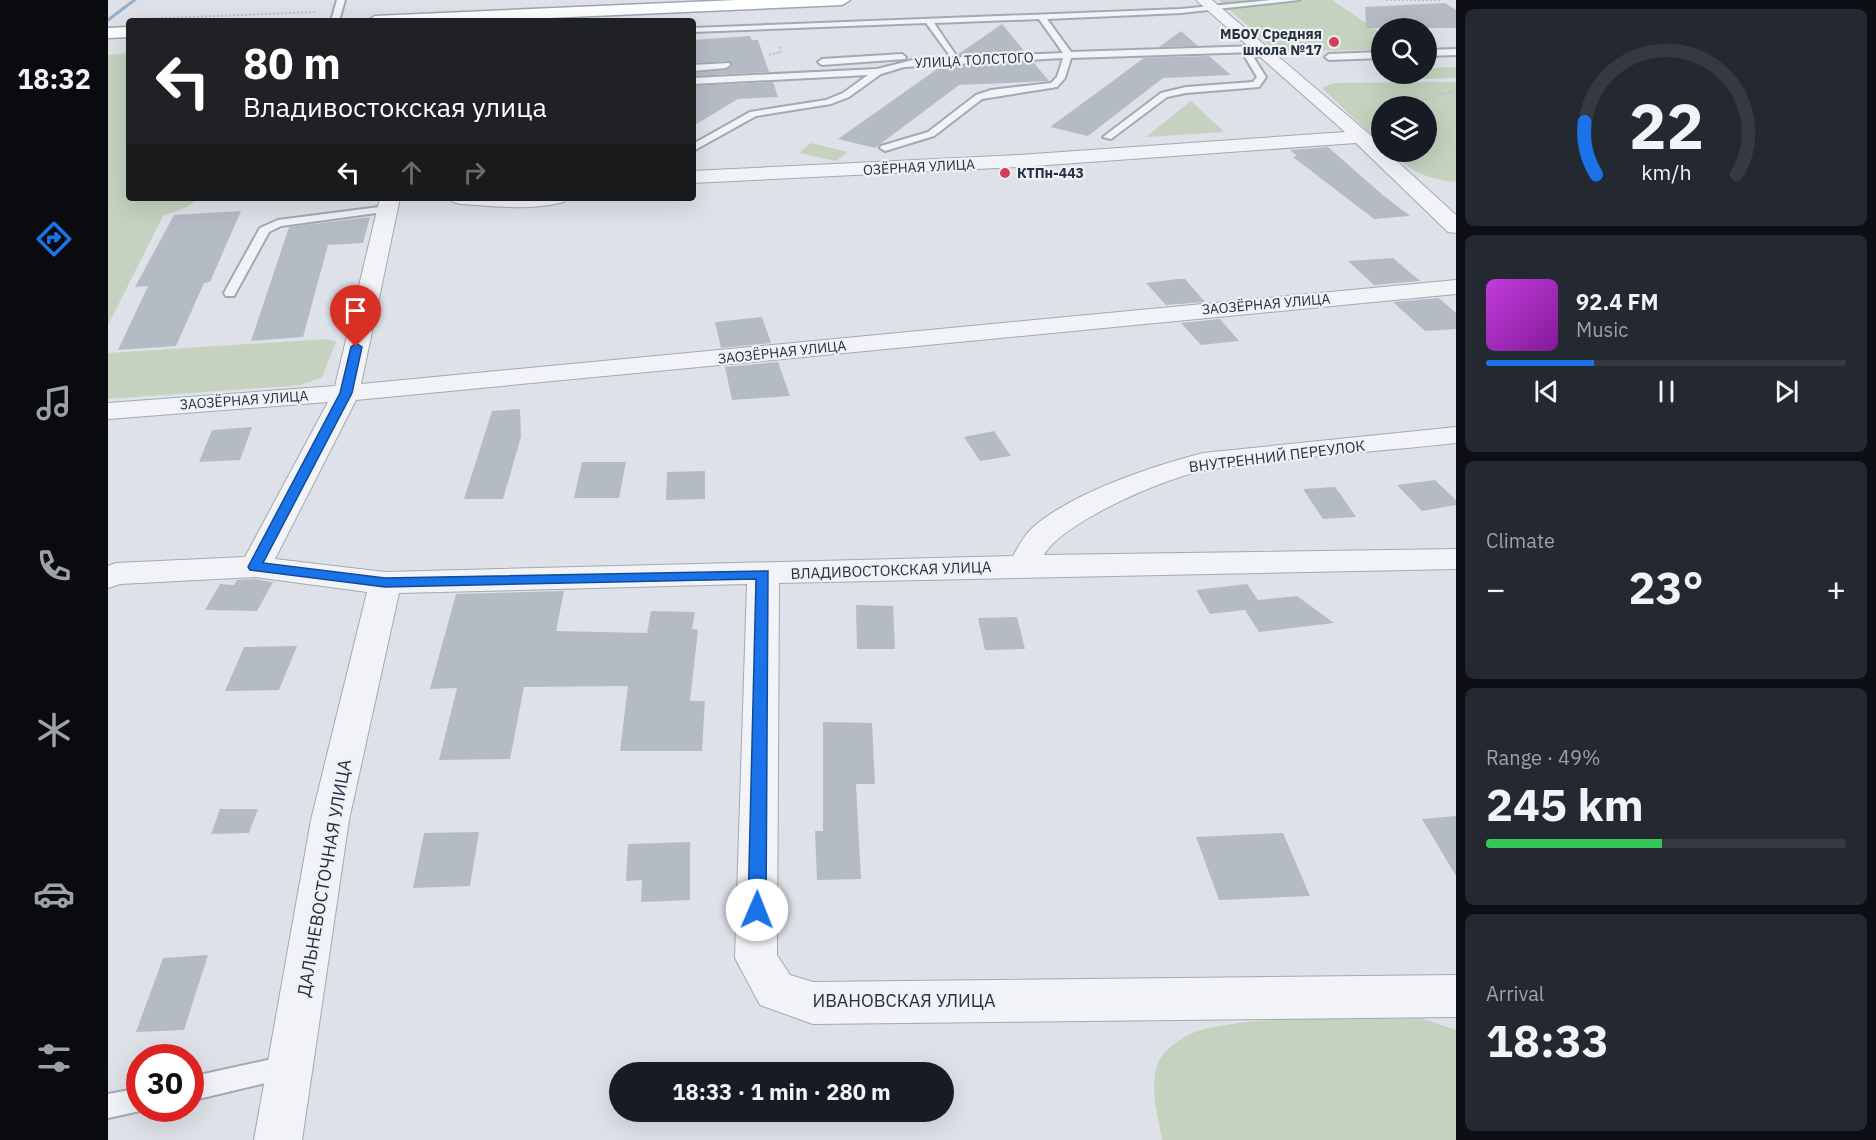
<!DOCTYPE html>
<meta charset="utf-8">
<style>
:root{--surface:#171b24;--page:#242831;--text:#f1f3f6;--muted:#9ea1a6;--line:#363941;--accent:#1a73e8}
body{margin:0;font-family:"IBM Plex Sans",sans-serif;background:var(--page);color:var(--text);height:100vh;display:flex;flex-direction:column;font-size:22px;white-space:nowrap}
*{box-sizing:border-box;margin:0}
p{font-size:20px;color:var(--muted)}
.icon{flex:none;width:33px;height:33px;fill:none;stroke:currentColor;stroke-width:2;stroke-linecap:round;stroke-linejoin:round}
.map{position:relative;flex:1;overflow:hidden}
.drawer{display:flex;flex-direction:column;gap:9px;padding:9px;background:#0d0f14;width:420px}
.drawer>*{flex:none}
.hud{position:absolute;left:18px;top:18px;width:570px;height:183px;border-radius:6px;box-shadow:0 6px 24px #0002;background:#202124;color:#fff;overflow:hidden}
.controls{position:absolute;left:1263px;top:18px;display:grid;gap:12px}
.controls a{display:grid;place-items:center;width:66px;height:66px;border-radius:50%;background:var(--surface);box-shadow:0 6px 24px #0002;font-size:30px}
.speed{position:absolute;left:18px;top:1044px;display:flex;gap:12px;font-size:30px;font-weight:700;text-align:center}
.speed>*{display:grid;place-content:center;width:78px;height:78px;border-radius:50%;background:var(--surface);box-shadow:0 6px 24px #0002;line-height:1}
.speed .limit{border:9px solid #d22;background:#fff;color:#111}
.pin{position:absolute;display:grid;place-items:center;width:51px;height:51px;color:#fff;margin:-62px -26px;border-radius:50% 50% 50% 0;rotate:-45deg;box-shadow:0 0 6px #0007}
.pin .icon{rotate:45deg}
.me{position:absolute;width:66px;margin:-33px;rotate:1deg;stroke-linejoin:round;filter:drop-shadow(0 0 4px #0008)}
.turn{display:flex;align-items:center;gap:21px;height:126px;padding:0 18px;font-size:27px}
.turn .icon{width:78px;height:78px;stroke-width:2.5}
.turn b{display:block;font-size:42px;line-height:51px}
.lanes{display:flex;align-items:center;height:57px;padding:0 18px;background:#0003;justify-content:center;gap:30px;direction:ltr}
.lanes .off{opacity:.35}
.big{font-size:45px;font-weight:800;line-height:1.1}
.drawer .card{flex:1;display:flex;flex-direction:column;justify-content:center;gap:9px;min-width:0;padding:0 21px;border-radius:9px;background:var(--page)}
.drawer .dial{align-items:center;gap:0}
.dial svg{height:156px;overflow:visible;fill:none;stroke:var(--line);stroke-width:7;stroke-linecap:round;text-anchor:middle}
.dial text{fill:var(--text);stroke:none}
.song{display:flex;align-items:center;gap:18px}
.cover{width:72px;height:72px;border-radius:9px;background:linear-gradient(135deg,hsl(290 70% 55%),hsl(290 70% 35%))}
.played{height:6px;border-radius:3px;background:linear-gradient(90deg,var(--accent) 30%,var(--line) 30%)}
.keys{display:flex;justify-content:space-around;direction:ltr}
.heat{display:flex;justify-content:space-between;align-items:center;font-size:33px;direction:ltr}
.charge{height:9px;border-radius:4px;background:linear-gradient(90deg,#34c759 49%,var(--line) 0)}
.trip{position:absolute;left:501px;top:1062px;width:345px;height:60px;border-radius:30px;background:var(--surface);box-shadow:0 6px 24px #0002;font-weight:800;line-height:60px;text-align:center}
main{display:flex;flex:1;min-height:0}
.menu{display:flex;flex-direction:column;width:108px;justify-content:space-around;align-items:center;background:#090b0e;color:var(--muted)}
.menu .icon{width:42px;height:42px}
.menu .active{color:var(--accent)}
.menu b{font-size:27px;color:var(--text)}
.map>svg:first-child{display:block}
.green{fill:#c4d2bf}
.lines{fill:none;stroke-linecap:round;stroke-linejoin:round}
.stream{fill:#99b0c9;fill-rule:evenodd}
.building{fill:#b5bbc5}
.service-casing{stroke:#a3a9b2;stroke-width:4}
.minor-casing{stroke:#a3a9b2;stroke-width:2}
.primary-casing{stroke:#9da6b4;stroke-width:3}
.path{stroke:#bcc0c6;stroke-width:2;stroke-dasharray:2 2;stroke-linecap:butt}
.service{fill:#f1f3f6;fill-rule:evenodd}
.minor{fill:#f1f3f6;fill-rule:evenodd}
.primary{fill:#fff;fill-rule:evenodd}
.route{fill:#1a73e8;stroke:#114b97;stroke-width:1.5}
.poi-dot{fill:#cf4156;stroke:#eef1f6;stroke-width:2}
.labels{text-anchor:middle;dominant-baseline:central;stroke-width:4.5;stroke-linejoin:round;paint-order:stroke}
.far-poi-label{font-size:14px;font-weight:bold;fill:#27303f;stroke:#eef1f6;text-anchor:end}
.far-street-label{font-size:14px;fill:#27303f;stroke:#eef1f6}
.street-label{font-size:15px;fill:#27303f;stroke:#eef1f6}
.near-street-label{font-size:18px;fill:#27303f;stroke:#eef1f6}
</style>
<main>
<nav class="menu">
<b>18:32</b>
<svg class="icon active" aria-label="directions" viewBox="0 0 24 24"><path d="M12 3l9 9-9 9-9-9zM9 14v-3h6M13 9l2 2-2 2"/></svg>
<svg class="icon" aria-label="music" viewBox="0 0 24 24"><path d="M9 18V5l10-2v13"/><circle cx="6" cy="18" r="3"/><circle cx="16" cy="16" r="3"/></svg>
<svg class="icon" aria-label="phone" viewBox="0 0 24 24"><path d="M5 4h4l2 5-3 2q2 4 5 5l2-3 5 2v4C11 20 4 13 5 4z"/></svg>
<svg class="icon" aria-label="climate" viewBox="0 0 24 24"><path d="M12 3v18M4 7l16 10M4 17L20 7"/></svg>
<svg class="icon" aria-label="car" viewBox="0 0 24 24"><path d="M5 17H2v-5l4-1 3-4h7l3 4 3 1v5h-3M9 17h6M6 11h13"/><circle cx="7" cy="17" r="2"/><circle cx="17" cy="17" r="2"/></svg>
<svg class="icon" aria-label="filters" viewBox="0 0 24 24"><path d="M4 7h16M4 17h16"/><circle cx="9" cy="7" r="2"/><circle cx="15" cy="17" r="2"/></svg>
</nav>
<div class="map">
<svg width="1348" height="1140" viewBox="0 0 1348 1140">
<rect width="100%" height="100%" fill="#dee2e8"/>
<!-- green -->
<path class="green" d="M1111,0H1224L1273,33V50L1171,51L1164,48Z
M21,53V198H91L81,206L55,216L0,325V55Z
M1348,67V78L1316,79L1308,74H1318L1319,68Z
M1348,82V182C1318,179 1303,171 1282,152H1318V106H1274L1273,144L1214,88L1225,83Z
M1083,101L1116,132L1038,137Z
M703,143L740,152L728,161L691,153Z
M219,339L228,342L214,377L193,385L0,399V353Z
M1313,1018L1348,1030V1140H1054C1050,1115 1041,1088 1050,1063C1057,1047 1081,1032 1097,1029C1163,1014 1245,1020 1313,1018Z"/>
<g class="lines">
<!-- stream -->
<path class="stream" d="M24,0H29L0,22V18Z"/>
</g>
<!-- building -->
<path class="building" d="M1337,3L1348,10V28H1258L1257,7Z
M894,24L917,52L849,55Z
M1073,31L1090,46L1051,47Z
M642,36L644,40H650L661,72L585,76V73L618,70L624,66L621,61L585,63V40Z
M1101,56L1123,75L1055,78L980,136L942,127L1036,58Z
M925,62L941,81L851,85L767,148L730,139L832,67Z
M665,82L670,97L630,99L585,126V86Z
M1220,147L1276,196L1302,216L1266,219L1185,157L1189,156L1182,150Z
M133,211L102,282L96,283L68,346L10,350L40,286L27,287L66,215Z
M262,217L255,243L220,245L195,337L143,341L181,227Z
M1285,258L1312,281L1266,285L1240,261Z
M1070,279H1077L1097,302L1058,305L1038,283Z
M1331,298L1348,313V329L1317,331L1285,302Z
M654,317L663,343L613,348L607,322Z
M1112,319L1131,341L1093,345L1073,323Z
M670,362L682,396L624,400L617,367Z
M412,409L413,437L395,499H356L384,411Z
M144,427L132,460L91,462L104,430Z
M886,431L903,456L872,461L856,437Z
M474,462H518L511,498H466Z
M597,471V499L558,500L559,472Z
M1327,480L1348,500V505L1314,511L1289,485Z
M1227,487L1233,495L1248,517L1215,519L1195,489Z
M147,579L165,582L149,611L97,610L112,584L126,585L129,580Z
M1139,584L1150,600L1189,596L1226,623L1151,632L1137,610L1102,614L1088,590Z
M456,591L448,631L539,633L543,611L587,612L584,629L590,630L582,701H597L594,751H512L520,686L416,687L402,759L331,760L349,688L322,689L348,594Z
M748,605L785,606L787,649H749Z
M909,617L917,649L877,650L870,618Z
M189,646L171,690L117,691L136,647Z
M715,722L764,723L767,784H748L753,879L709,880L707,831H715Z
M112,809H150L141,833L103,834Z
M1348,816V876L1314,819Z
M371,832L362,886L305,888L316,833Z
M1175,833L1202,896L1111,900L1088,837Z
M582,842V900L533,902L534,880L518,881L520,844Z
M100,955L76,1030L28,1032L55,958Z"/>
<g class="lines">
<defs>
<path id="service" d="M229,0H237L231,21H223Z
M1163,0H1191L1073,13L939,19L963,52L1149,46L1158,52L1146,58L1158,77L1151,87L1078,93L1059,97L1003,139L995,137L1053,93L1078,87L1145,82L1149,77L1137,57L1147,52L963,58L957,78L949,87L874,99L826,136L777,151L772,148L773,146L820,132L868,95L883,90L943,83L949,77L955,58L796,67L773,74L741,97L723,104L648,116L585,151V144L642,112L718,100L735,93L760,75L585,84V78L769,69L809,59L955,53L931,19L826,23L847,54L843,57L818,23L585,32V28L1073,9Z
M1348,49V55L1318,56V50Z
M1274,52V58L1221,60L1217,57L1221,54Z
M794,54L798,57L797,59L714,65L710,62L714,59Z
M621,63L622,65L618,68L585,71V65Z
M279,206L283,207V211L173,226L161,232L126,296H118L116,293L152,228L170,220Z
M178,1056L187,1060L190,1068L187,1076L82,1101V1077Z
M32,1088V1108L41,1109L0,1118V1094Z"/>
<path id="minor" d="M1088,0H1104L1260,133L1274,146V152H1279L1348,215V233L1340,232L1248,143L911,167L585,183V171L911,155L1237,132Z
M272,198H292L253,384L1348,280V294L248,400L167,559L277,572L905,556C910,547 915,537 923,529C961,494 1044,466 1095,453L1348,427V443C1266,452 1180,457 1099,470C1061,476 954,522 936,555L1348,549V569L671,583L669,955L682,975L705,982L1348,975V1017L705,1024L652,1005L627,958L639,584L291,593L241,820L194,1140H146L203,820L259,592L147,577L12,584L0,588V566L8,563L137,557L220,402L0,419V403L227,386Z
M342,198H459L456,202C423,211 386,206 352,204L345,202Z"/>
<path id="primary" d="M629,0H742L734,5L374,21H259L267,16Z
M21,27V37L0,38V28Z"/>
</defs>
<!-- service casing -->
<use href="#service" class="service-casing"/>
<!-- minor casing -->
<use href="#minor" class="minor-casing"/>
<!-- primary casing -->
<use href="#primary" class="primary-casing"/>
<!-- path -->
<path class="path" d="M1278,0H1334
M33,19L208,12
M661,55L673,52L671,46
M1294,106L1348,90"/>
<!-- service -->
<use href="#service" class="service"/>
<!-- minor -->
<use href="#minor" class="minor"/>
<!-- primary -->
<use href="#primary" class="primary"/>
</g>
<!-- route -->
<path class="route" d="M248,343L254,347L244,393L155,563L277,578L660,571L658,910L655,915L649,918L642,915L640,910L648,579L277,587L142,570L140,567L232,393L243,347Z"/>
<!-- markers -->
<g class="poi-dot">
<circle cx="1226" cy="42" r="6"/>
<circle cx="897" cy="173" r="6"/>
</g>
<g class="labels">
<!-- far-poi labels -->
<g class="far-poi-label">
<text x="1214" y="34">МБОУ Средняя<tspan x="1214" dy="16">школа №17</tspan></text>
<text x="909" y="173" text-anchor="start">КТПн-443</text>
</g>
<!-- far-street labels -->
<g class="far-street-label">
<text transform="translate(866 60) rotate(-3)">УЛИЦА ТОЛСТОГО</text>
<text transform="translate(811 167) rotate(-3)">ОЗЁРНАЯ УЛИЦА</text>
<text transform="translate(1158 304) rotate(-5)">ЗАОЗЁРНАЯ УЛИЦА</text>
<text transform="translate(674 352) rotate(-6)">ЗАОЗЁРНАЯ УЛИЦА</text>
<text transform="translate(136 400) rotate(-4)">ЗАОЗЁРНАЯ УЛИЦА</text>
</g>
<!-- street labels -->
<g class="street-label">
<text transform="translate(1169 456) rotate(-7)">ВНУТРЕННИЙ ПЕРЕУЛОК</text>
<text transform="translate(783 570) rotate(-2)">ВЛАДИВОСТОКСКАЯ УЛИЦА</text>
</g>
<!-- near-street labels -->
<g class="near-street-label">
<text transform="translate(216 878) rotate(-80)">ДАЛЬНЕВОСТОЧНАЯ УЛИЦА</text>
<text x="796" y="1000">ИВАНОВСКАЯ УЛИЦА</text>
</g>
</g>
</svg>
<div class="controls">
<a><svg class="icon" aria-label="search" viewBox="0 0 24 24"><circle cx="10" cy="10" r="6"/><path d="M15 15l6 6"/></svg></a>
<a><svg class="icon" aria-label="layers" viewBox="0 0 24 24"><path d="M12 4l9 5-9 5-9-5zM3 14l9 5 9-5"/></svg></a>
</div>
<div class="speed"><div class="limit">30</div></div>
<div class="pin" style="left:248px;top:347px;background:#d93025"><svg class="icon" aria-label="arrive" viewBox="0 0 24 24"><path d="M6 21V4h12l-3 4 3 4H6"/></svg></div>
<svg class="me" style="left:649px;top:910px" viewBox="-20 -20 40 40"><circle r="19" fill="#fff"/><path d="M0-13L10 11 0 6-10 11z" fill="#1a73e8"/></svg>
<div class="trip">18:33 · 1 min · 280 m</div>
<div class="hud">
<div class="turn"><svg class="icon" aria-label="left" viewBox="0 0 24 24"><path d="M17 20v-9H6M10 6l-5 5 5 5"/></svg><div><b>80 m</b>Владивостокская улица</div></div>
<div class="lanes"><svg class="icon" aria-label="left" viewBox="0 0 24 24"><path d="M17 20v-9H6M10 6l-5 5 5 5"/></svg><svg class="icon off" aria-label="ahead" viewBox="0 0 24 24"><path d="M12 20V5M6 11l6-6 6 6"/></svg><svg class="icon off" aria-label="right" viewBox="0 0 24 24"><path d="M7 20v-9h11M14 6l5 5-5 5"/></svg></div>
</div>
</div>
<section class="drawer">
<div class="card dial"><svg viewBox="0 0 100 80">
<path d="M14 69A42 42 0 1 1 86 69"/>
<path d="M14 69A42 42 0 0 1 8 42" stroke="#1a73e8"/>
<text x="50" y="56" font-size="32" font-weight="700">22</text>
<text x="50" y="72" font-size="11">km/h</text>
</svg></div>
<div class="card">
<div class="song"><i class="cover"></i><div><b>92.4 FM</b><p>Music</p></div></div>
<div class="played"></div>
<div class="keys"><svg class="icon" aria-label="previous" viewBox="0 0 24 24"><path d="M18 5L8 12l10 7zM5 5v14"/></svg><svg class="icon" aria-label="pause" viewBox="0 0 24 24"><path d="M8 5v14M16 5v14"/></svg><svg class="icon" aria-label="next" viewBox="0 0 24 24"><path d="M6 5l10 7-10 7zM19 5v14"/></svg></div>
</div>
<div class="card"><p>Climate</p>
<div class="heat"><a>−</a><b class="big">23°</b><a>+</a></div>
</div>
<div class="card"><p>Range · 49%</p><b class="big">245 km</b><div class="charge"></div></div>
<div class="card"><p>Arrival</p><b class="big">18:33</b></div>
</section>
</main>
